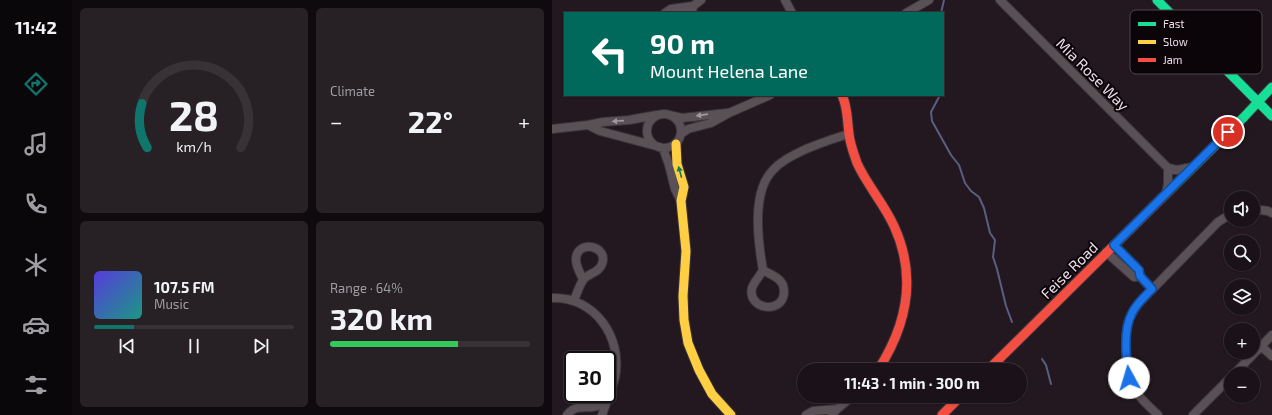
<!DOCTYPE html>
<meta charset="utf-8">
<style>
:root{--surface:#1a1218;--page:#272025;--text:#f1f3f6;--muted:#9f9ea2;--line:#383237;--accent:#0f766e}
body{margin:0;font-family:"Exo 2",sans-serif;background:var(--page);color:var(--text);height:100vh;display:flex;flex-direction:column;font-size:15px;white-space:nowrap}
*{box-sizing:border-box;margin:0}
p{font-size:13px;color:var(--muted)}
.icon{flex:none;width:22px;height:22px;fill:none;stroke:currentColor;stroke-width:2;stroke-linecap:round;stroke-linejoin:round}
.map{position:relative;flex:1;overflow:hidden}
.side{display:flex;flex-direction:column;gap:8px;padding:8px;background:#0e0a0d;width:480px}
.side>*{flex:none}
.banner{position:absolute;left:12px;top:12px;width:380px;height:84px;border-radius:0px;box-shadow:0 1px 3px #0004,0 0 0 1px var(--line);background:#00695c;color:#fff;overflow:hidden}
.fabs{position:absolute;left:672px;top:191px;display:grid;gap:8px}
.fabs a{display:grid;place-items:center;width:36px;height:36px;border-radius:50%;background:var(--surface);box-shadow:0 1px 3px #0004,0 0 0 1px var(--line);font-size:20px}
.speed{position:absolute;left:12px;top:351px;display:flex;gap:8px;font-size:20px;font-weight:700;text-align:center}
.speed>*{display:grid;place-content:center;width:52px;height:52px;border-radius:50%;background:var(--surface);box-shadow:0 1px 3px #0004,0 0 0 1px var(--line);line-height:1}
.speed .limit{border:2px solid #111;border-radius:6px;background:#fff;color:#111}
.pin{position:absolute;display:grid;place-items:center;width:34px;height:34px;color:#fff;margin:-17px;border:2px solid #fff;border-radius:50%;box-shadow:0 1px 4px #0007}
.me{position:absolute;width:44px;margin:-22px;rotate:354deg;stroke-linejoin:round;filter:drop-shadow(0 0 3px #0008)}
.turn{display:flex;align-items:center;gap:14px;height:84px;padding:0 20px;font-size:18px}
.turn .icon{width:52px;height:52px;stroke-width:2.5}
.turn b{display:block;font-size:28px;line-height:34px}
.big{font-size:30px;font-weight:700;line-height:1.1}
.side .tile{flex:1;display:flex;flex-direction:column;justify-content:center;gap:6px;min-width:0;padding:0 14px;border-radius:6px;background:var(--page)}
.side .dial{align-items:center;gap:0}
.dial svg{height:104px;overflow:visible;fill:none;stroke:var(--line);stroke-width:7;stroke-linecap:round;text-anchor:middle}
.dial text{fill:var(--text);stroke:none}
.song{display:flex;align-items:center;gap:12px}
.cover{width:48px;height:48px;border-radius:6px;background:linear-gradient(135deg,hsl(250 70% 55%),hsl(170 70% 35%))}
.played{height:4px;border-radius:2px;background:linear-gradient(90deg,var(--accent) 20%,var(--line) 20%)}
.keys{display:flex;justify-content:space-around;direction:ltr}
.heat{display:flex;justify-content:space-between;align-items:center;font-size:22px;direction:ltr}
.charge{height:6px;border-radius:3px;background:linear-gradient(90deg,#34c759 64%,var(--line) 0)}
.side .tiles{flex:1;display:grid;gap:8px;grid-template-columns:repeat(2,1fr)}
.trip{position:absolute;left:245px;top:363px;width:230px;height:40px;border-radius:20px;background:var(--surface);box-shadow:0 1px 3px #0004,0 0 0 1px var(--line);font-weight:700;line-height:40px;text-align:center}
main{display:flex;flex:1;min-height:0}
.menu{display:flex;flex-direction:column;width:72px;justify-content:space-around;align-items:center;background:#0a070a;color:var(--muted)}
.menu .icon{width:28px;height:28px}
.menu .current{color:var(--accent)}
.menu b{font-size:18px;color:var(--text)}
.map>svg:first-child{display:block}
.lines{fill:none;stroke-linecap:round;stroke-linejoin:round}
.stream{stroke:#585f80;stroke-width:2}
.street-casing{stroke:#3d333a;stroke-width:10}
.fast-casing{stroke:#3d333a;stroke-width:11}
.slow-casing{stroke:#3d333a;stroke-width:11}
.jam-casing{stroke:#3d333a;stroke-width:11}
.street{stroke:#5a5157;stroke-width:8}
.fast{stroke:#16e098;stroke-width:9}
.slow{stroke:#ffcf43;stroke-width:9}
.jam{stroke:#f24e42;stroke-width:9}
.oneway{fill:#a3979f}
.oneway2{fill:#117d58}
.route-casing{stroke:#114b97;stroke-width:10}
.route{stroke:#1a73e8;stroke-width:7}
.labels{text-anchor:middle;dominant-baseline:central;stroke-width:4;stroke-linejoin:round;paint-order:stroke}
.street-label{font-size:15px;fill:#ecdde7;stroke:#0b0409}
.key{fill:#0b0409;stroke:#4e454c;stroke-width:1}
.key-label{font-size:11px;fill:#ecdde7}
</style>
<main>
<nav class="menu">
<b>11:42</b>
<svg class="icon current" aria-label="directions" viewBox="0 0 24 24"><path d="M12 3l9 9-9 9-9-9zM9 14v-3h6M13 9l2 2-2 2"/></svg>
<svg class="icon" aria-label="music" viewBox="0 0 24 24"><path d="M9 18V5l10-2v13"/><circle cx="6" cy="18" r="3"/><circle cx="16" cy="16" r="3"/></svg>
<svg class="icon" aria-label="phone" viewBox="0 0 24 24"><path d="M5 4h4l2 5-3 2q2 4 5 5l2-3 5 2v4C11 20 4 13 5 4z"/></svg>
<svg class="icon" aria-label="climate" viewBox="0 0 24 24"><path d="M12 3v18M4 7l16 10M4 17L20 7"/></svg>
<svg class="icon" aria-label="car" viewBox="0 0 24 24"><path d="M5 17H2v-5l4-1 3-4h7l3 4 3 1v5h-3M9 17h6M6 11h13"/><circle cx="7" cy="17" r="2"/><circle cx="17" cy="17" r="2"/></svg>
<svg class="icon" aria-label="filters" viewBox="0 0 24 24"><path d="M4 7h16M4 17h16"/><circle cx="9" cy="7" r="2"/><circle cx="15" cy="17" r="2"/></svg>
</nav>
<section class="side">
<div class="tiles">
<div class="tile dial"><svg viewBox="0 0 100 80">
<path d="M14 69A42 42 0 1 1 86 69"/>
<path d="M14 69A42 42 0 0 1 10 35" stroke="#0f766e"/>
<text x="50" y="56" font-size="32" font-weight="700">28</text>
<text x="50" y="72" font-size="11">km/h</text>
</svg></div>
<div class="tile"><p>Climate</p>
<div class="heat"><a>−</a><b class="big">22°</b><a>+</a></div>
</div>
<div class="tile">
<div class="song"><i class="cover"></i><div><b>107.5 FM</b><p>Music</p></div></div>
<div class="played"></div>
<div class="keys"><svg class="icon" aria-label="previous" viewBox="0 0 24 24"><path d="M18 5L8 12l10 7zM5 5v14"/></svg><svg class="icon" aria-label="pause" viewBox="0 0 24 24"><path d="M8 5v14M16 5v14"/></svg><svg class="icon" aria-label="next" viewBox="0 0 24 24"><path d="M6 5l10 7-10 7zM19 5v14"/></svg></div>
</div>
<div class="tile"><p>Range · 64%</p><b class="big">320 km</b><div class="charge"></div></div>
</div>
</section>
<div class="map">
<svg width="720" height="415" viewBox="0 0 720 415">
<rect width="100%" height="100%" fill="#231820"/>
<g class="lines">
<!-- stream -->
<path class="stream" d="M389,13L392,0
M391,87V89
M388,95L379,112L380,121L399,155L407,165L413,183L419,191L427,197L432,208L438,233L443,240L441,257L445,269L454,306L460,322
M490,359L494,365L499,384"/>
<defs>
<path id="street" d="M233,0L240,13
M448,0L616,168L625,170L640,167
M141,6L149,0
M113,13L119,9L141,6L140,13
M354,13L377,0
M95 131a17 17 0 1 1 34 0a17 17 0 1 1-34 0Z
M105,115L77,120L51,122L36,125L48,131L108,147
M122,116L130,118L175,113
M0,129L36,125
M129,134L136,129L159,123L177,113L218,95
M111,148L117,165L123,189L129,201
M614,193L616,184V168
M701,209L716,211L720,213
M562,245L587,270L588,276L600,289
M554,252L582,277L588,276
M211,270C206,242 199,192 221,170C230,160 242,155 254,149C269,143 282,138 297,134
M211,270C217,274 225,276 229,282C232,285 232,289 232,293C230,315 195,309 200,288C202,282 208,276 211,270Z
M0,298C42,296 71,337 63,377C60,390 54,403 50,415
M22,300C25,294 27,286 31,280C36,273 47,273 50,264C57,245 24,239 24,260C24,267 29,274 31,280
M709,346L720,356
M682,374L720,335
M15,415C23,405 30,408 41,407C45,406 50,405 54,403
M254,415L261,411L285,409
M280,415L285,409L301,396
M606,415C598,407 589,400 583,390C574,376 572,340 576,323C578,316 582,310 586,304L666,222L679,214
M641,415L679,377"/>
<path id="fast" d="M605,0L720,116
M621,187L692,117L720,87"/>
<path id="slow" d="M124,144L125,164L132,187L129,201L134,251L131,296L132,320L136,343L147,370L160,394L179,415"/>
<path id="jam" d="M290,95C296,108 295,120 297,134C298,144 302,154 305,163C315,185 332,204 342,226C365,276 355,325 326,370
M436,370L621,187
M390,415L409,396"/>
</defs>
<!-- street casing -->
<use href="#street" class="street-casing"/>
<!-- fast casing -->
<use href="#fast" class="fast-casing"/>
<!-- slow casing -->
<use href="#slow" class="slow-casing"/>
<!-- jam casing -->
<use href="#jam" class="jam-casing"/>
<!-- street -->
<use href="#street" class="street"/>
<!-- fast -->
<use href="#fast" class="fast"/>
<!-- slow -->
<use href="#slow" class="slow"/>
<!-- jam -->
<use href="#jam" class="jam"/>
</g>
<!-- one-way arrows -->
<defs><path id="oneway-solid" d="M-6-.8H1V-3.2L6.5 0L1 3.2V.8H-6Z"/></defs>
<g class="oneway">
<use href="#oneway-solid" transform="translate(150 115) rotate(172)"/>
<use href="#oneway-solid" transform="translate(66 121) rotate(176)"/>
</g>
<use class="oneway2" href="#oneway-solid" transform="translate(128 172) rotate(-105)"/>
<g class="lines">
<defs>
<path id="route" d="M577,378C574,360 571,330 580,313C585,303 593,296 600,289L588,276L587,270L562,245L676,132"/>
</defs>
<!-- route casing -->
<use href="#route" class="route-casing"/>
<!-- route -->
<use href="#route" class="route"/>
</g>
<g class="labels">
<!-- street labels -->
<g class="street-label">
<text transform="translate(541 74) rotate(45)">Mia Rose Way</text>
<text transform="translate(517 270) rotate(-45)">Feise Road</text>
</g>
</g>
<!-- legend -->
<rect x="578" y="10" width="132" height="64" rx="6" class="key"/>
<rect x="586" y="22" width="18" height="4" fill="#16e098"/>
<rect x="586" y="40" width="18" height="4" fill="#ffcf43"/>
<rect x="586" y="58" width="18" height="4" fill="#f24e42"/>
<g class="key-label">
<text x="611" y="28">Fast</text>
<text x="611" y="46">Slow</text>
<text x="611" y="64">Jam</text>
</g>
</svg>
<div class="fabs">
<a><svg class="icon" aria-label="sound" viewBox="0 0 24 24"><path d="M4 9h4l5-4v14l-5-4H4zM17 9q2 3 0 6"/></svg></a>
<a><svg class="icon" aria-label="search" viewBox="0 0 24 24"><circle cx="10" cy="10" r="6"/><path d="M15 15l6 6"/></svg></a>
<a><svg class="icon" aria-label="layers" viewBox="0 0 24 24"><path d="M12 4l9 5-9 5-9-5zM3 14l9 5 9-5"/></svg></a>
<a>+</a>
<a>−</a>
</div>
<div class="speed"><div class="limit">30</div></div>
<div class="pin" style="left:676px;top:132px;background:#d93025"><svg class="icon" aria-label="arrive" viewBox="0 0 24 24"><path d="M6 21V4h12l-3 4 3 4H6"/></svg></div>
<svg class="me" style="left:577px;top:378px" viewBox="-20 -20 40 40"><circle r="19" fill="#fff"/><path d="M0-13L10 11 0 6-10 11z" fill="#1a73e8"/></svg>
<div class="trip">11:43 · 1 min · 300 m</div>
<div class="banner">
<div class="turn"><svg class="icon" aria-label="left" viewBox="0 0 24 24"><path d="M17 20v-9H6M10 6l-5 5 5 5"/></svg><div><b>90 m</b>Mount Helena Lane</div></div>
</div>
</div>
</main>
